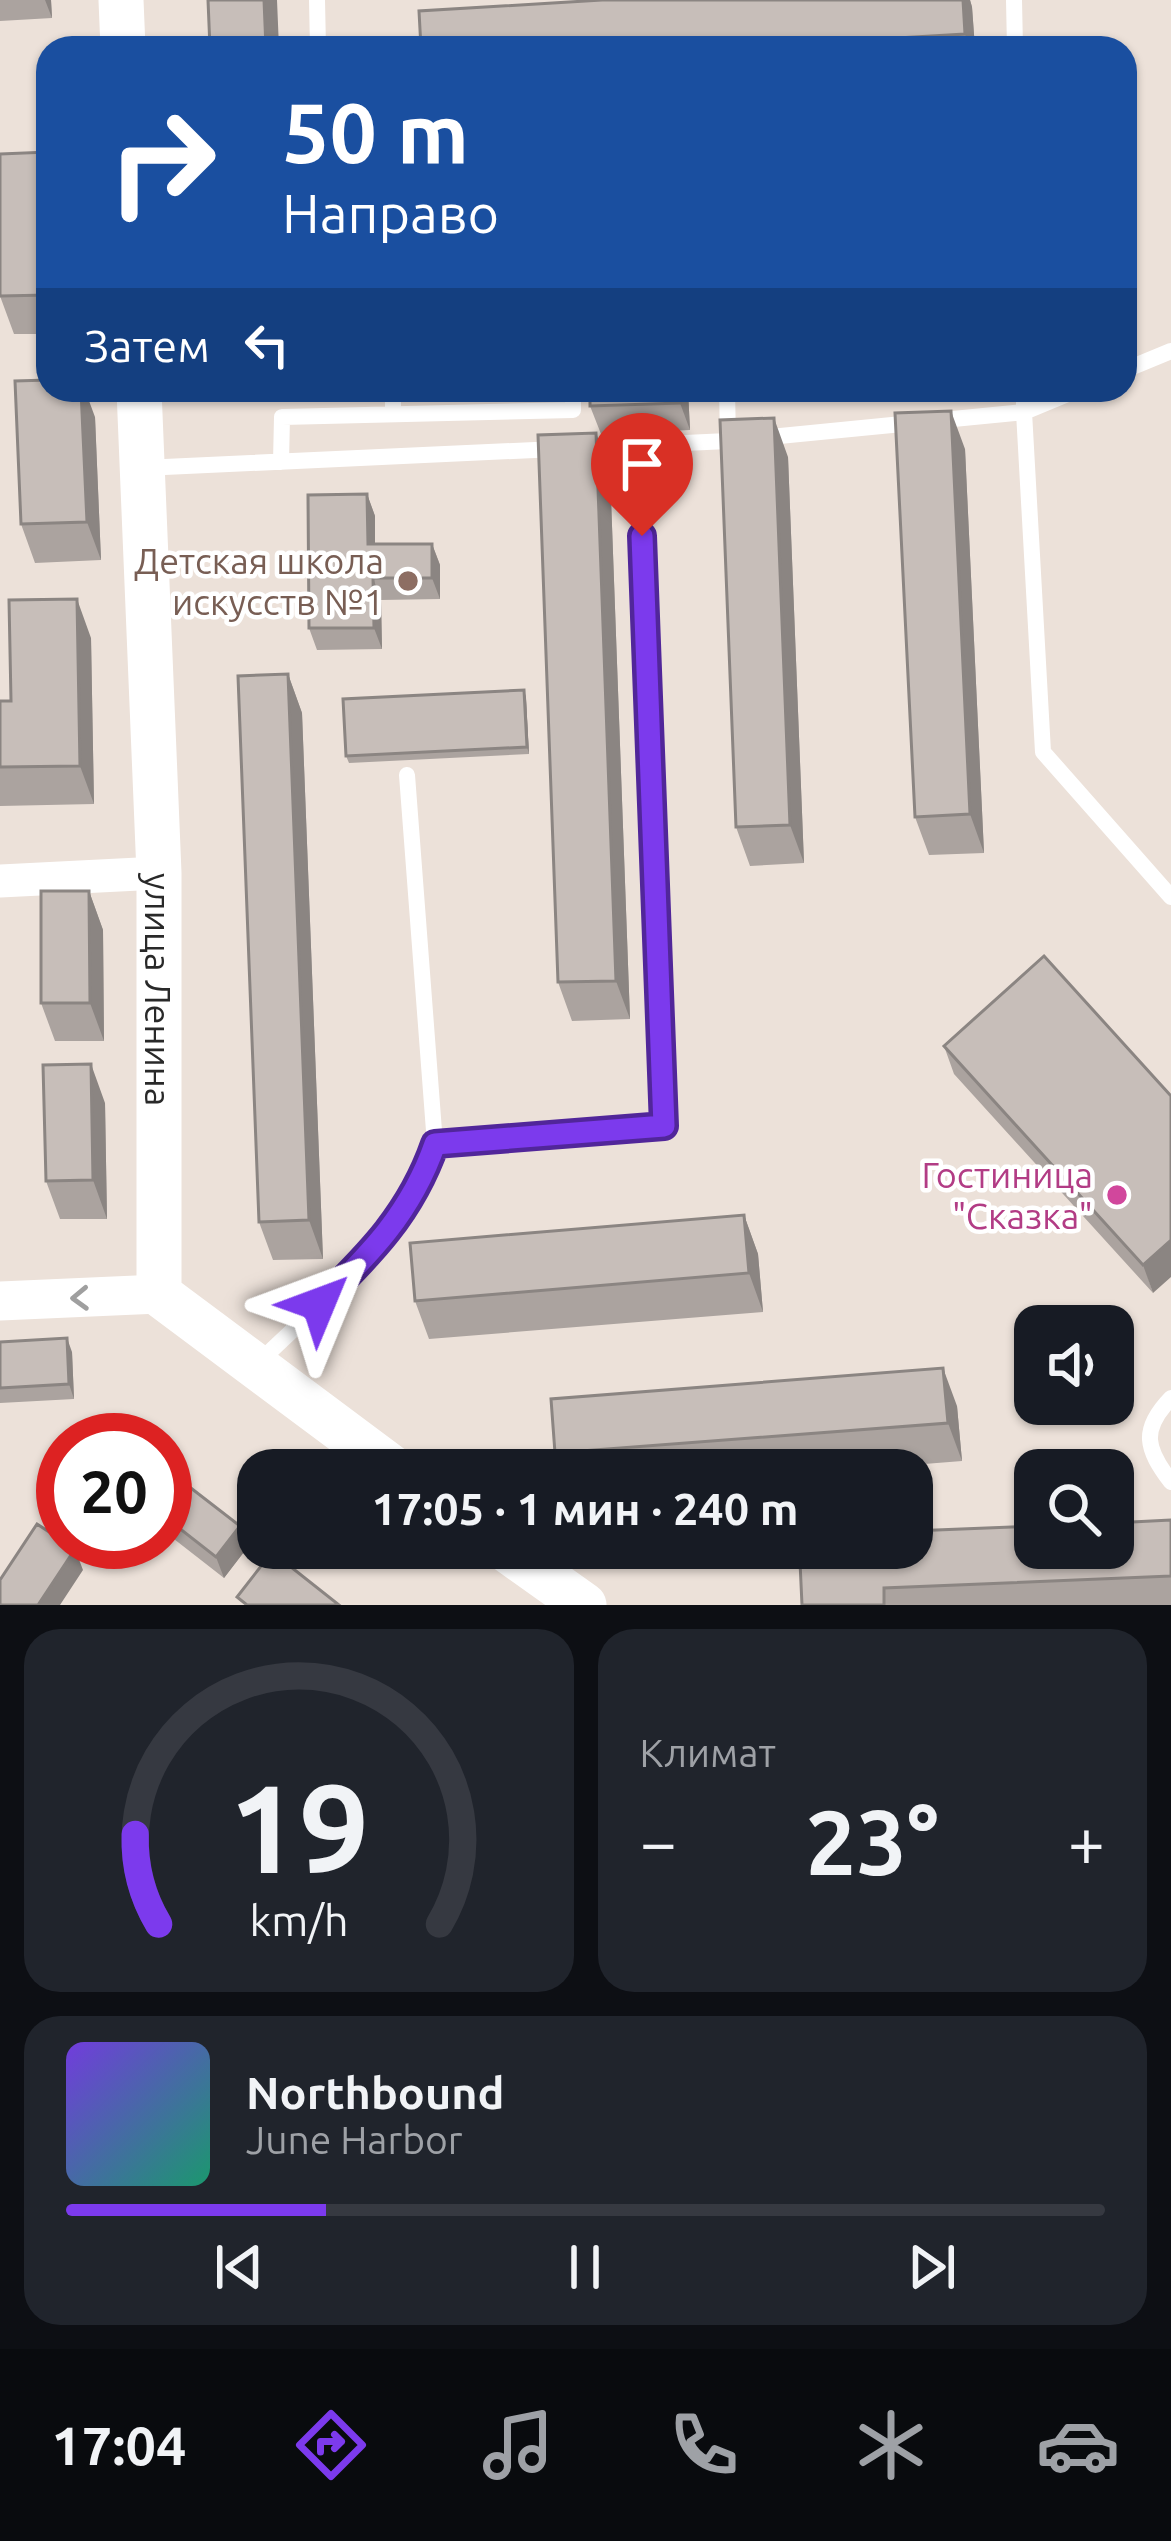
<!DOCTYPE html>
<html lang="ru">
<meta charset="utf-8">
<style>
:root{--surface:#171b24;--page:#20242c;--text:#f1f3f6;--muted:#9ea1a6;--line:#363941;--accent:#7c3aed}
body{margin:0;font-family:Ubuntu,sans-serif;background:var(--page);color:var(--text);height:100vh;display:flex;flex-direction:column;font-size:45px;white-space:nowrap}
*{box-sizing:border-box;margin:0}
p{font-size:39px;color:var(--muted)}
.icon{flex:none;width:66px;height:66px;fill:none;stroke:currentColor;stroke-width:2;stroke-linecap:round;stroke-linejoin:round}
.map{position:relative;height:1605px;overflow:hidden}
.side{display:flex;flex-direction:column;gap:24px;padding:24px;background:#0d0f14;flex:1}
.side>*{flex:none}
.banner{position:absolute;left:36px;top:36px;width:1101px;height:366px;border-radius:36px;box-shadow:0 3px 9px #0004;background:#1a4fa0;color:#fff;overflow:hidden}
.tools{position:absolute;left:1014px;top:1305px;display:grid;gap:24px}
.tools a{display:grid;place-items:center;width:120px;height:120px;border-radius:24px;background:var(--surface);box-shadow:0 3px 9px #0004;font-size:60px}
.speed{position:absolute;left:36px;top:1413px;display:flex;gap:24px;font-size:60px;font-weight:700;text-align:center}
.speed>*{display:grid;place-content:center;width:156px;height:156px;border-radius:50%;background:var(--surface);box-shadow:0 3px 9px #0004;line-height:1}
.speed .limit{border:18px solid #d22;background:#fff;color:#111}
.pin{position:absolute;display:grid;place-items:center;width:102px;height:102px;color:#fff;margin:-123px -51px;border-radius:50% 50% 50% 0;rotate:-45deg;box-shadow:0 0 12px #0007}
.pin .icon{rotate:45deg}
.me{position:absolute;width:132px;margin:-66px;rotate:46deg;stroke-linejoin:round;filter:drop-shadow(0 0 9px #0008)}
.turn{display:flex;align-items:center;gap:42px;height:252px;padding:0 48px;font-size:54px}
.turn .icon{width:156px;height:156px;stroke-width:2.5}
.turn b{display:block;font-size:84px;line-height:102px}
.then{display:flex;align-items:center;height:114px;padding:0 48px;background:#0003;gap:24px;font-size:45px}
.big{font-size:90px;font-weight:700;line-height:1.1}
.side .widget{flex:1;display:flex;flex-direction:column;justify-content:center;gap:18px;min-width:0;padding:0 42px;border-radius:36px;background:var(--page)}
.side .dial{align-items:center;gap:0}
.dial svg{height:312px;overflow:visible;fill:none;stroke:var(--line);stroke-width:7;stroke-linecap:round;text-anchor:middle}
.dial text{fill:var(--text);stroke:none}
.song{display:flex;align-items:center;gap:36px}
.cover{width:144px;height:144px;border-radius:18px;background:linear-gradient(135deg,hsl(260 70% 55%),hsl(160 70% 35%))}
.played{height:12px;border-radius:6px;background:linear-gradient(90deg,var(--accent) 25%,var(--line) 25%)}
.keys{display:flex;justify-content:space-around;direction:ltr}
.heat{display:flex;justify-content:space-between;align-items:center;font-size:66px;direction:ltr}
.side .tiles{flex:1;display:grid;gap:24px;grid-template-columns:1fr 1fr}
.widget:last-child{grid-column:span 2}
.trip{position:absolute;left:237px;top:1449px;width:696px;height:120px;border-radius:36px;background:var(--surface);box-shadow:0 3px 9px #0004;font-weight:700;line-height:120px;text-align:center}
.menu{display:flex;height:192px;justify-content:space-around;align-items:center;background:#090b0e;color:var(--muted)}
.menu .icon{width:84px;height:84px}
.menu .active{color:var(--accent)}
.menu b{font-size:54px;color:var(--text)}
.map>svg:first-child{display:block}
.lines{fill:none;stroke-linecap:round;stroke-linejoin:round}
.service{stroke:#fff;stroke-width:16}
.minor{stroke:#fff;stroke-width:33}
.tertiary{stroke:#fff;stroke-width:39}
.secondary{stroke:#fff;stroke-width:45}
.wall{fill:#aba39f}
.shaded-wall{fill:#8b8582}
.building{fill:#c7beb9;stroke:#8b8582;stroke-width:3}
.oneway{stroke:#9f9f9f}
.route-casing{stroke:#51269a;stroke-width:30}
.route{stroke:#7c3aed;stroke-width:21}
.education-dot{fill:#8d6e63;stroke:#fff;stroke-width:4.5}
.hotel-dot{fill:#d1479c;stroke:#fff;stroke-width:4.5}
.labels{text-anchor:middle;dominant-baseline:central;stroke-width:9;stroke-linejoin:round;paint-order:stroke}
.education-label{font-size:36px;fill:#785e54;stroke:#fff;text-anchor:end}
.street-label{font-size:36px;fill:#292929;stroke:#fff}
.hotel-label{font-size:36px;fill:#b23c85;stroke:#fff;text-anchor:end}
</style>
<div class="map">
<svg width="1171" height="1605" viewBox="0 0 1171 1605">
<rect width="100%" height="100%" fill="#ece1d9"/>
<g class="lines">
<!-- service -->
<path class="service" d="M317,0L318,48
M1014,0L1015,48
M1125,370L1171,351
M727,390L728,440
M1024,390V412L1077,390
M393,413V390
M281,462L282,417L573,410V390
M143,468L728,441L1024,412L1043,752L1171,897
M407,775L435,1144
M256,1365C326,1297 401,1238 435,1144L664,1126L639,445
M1171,1398C1140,1430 1146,1449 1171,1482"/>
<!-- minor -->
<path class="minor" d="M0,881L159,873"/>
<!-- tertiary -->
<path class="tertiary" d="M0,1301L159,1294"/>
<!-- secondary -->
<g class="secondary">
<path d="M121,0L123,48"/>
<path id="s1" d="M139,390L159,873V1294L395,1470"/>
<path d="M504,1548L584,1605"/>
</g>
</g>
<!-- wall -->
<path class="wall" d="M0,0H51L52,18L0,21Z
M602,0H970L972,7L975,48H421Z
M48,152V334H14L0,296Z
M287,390H356V397L291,399Z
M688,390L690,430L601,434L590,406Z
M95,417L101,560L35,563L21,524Z
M965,449L984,853L929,855L915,817Z
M788,457L804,863L750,866L736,827Z
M610,471L630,1019L572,1021L558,982Z
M367,494L375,516V544H432L440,565V599L381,600L382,649L317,650L309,628Z
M91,638L94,804L0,806V701H11Z
M288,674L302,713L323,1259L273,1260L259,1222Z
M524,690L526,698L529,754L349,763L346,756Z
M89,891L103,930L104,1041H55L41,1003Z
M1044,956L1153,1293L954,1074L944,1046Z
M105,1103L107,1219H60L46,1181Z
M744,1215L758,1254L763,1312L429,1339L415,1301Z
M0,1342L72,1352L74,1399L0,1403Z
M957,1406L962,1461L849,1470H561L555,1453Z
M165,1468L240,1526L247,1548L224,1578L165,1532Z
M1171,1520V1605H802L840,1560Z"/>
<!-- shaded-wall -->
<path class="shaded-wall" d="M45,0H51L52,18Z
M264,0H277L279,48H266Z
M963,0H970L972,7L975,48H970L965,34Z
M81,390H85L95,417L101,560L87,522Z
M679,390H688L690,430L680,403Z
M951,411L965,449L984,853L970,814Z
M774,418L788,457L804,863L790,825Z
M596,433L610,471L630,1019L616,981Z
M367,494L375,516V565L368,544Z
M432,544L440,565V599L432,578Z
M373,578L381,600L382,649L374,628Z
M77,599L91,638L94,804L80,766Z
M288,674L302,713L323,1259L309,1220Z
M524,690L526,698L529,754L527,747Z
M89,891L103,930L104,1041L90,1003Z
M91,1064L105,1103L107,1219L93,1180Z
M744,1215L758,1254L763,1312L749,1273Z
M1171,1240V1277L1153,1293L1143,1265Z
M67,1338L72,1352L74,1399L69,1384Z
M943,1368L957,1406L962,1461L948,1423Z
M240,1526L247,1548L224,1578L216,1557Z
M75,1549L83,1570L60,1605H38Z"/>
<!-- building -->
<path class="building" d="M208,0H264L266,48H210Z
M602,0H963L965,34L728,48H421L419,11Z
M48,152V295L0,296V154Z
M48,380V390H81L87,522L21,524L15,381Z
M590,390H679L680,403L590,406Z
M951,411L970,814L915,817L895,413Z
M774,418L790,825L736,827L720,420Z
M596,433L616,981L558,982L538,435Z
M367,494L368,544H432V578H373L374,628H309L308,495Z
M77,599L80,766L0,767V701H11L9,600Z
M288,674L309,1220L259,1222L238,676Z
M524,690L527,747L346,756L343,699Z
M41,891H89L90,1003H41Z
M1044,956L1171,1096V1240L1143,1265L944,1046Z
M91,1064L93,1180L46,1181L43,1065Z
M744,1215L749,1273L415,1301L410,1243Z
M67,1338L69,1384L0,1388V1342Z
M943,1368L948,1423L555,1453L551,1399Z
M165,1468L240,1526L216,1557L165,1517Z
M1171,1520V1576L884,1588V1605H802L800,1562L840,1560V1548H912V1531L1035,1526V1548H1113V1523Z
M37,1524L75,1549L38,1605H0V1580Z
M272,1552L339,1605H247L237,1597Z"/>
<!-- one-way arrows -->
<defs><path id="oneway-chevron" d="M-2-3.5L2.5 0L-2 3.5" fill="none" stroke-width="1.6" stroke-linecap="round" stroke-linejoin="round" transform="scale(3)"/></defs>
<use class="oneway" href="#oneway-chevron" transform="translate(80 1298) rotate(178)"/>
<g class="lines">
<defs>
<path id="route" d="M319,1304C370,1254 411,1213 435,1144L664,1126L642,536"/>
</defs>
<!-- route casing -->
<use href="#route" class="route-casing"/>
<!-- route -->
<use href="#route" class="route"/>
</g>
<!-- markers -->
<circle class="education-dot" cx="408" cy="581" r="12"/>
<circle class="hotel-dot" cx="1117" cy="1195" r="12"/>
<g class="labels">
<!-- education labels -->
<g class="education-label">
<text x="384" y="560">Детская школа<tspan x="384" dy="41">искусств №1</tspan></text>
</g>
<!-- street labels -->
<g class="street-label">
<text stroke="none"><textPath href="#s1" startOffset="600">улица Ленина</textPath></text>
</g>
<!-- hotel labels -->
<g class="hotel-label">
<text x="1093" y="1174">Гостиница<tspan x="1093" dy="41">"Сказка"</tspan></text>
</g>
</g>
</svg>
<div class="tools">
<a><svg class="icon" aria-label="sound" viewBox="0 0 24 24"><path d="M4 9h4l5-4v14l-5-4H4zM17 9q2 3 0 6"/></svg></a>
<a><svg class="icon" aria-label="search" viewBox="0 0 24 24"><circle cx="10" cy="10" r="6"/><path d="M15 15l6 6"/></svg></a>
</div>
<div class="speed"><div class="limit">20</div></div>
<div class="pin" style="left:642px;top:536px;background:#d93025"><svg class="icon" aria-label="arrive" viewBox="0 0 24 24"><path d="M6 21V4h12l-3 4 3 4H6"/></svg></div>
<svg class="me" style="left:319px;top:1304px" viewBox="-20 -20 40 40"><path d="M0-17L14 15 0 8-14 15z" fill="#7c3aed" stroke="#fff" stroke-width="4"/></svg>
<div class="trip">17:05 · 1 мин · 240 m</div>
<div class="banner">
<div class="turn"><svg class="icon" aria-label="right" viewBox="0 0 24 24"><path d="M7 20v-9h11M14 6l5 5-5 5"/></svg><div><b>50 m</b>Направо</div></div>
<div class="then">Затем<svg class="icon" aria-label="left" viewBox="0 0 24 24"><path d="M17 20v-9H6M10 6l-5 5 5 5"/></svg></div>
</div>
</div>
<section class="side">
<div class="tiles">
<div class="widget dial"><svg viewBox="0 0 100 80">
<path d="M14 69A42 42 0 1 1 86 69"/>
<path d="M14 69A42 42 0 0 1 8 46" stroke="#7c3aed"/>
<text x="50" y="56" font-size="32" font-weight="700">19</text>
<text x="50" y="72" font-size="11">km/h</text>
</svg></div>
<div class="widget"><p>Климат</p>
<div class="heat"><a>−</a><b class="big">23°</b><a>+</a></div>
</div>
<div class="widget">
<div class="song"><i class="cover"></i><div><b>Northbound</b><p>June Harbor</p></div></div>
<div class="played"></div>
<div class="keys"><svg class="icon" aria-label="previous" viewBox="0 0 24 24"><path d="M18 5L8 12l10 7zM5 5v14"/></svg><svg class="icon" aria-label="pause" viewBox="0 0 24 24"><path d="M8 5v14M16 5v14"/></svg><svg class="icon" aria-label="next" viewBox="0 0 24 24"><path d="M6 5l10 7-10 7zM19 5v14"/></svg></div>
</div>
</div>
</section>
<nav class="menu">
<b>17:04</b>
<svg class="icon active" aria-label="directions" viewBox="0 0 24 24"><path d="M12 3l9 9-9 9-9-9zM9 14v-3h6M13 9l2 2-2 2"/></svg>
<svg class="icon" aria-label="music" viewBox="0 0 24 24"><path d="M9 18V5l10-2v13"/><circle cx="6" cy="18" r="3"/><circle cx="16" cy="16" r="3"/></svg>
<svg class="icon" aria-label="phone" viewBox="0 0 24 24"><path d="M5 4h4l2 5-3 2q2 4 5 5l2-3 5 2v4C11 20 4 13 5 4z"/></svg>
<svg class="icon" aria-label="climate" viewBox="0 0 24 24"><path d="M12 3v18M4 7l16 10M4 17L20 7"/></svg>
<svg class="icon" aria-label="car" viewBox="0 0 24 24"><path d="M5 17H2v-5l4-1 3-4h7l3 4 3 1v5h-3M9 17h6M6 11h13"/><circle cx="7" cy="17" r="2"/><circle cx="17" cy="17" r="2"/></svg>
</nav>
